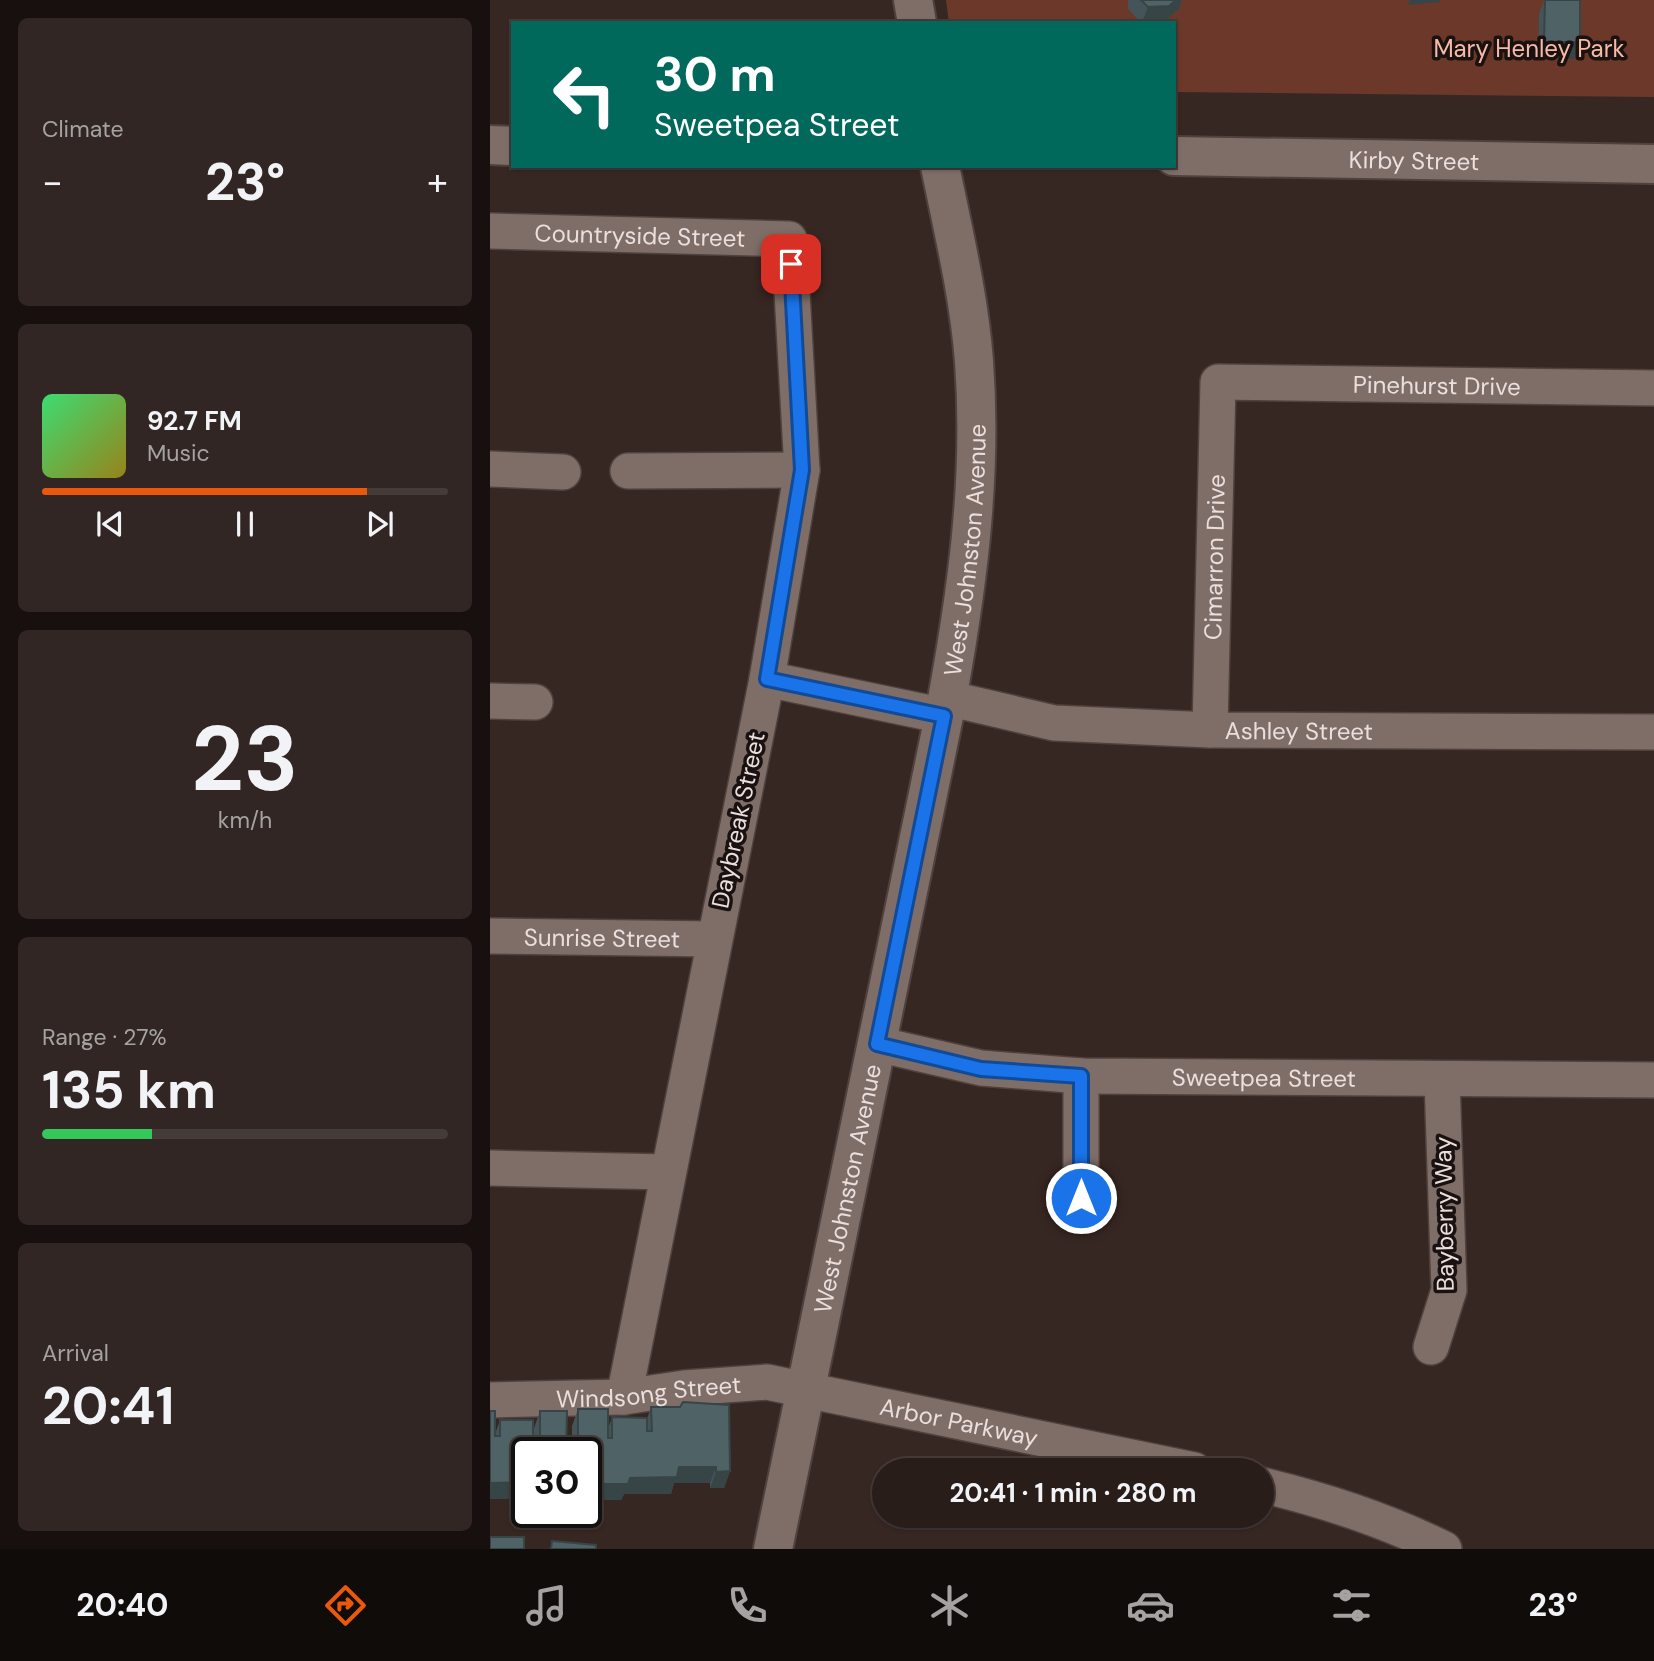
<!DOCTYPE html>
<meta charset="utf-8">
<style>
:root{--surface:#291d1a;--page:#312623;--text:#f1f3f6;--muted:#a5a2a2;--line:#453b39;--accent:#ea580c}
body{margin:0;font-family:"DM Sans",sans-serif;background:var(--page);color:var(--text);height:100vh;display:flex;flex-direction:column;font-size:26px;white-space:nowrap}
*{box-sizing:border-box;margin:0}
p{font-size:23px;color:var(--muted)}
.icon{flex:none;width:38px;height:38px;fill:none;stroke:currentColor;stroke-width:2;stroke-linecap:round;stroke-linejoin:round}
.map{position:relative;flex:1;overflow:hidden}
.panel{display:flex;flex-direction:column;gap:18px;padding:18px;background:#17100e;width:490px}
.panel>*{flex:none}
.guide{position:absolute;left:21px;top:21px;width:665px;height:147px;border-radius:0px;box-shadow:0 2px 5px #0004,0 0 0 2px var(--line);background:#00695c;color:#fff;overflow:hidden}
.speed{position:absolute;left:21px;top:1437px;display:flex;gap:14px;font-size:35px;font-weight:700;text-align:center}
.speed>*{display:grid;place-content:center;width:91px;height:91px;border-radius:50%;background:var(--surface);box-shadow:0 2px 5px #0004,0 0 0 2px var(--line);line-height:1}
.speed .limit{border:4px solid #111;border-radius:10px;background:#fff;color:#111}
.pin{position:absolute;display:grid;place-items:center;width:60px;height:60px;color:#fff;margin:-30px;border-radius:14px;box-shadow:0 4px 10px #0006}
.me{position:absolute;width:77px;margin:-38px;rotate:0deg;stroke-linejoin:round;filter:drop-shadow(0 0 5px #0008)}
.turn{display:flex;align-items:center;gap:24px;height:147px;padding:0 28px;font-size:32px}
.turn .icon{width:91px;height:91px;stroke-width:2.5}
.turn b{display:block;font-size:49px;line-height:60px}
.big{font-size:52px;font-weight:700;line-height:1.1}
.panel .widget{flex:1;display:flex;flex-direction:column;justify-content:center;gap:10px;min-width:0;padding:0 24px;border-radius:10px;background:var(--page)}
.panel .dial{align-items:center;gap:0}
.dial b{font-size:91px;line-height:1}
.song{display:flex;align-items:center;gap:21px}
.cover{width:84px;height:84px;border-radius:10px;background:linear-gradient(135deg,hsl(140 70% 55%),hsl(50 70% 35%))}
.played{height:7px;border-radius:4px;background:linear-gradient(90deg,var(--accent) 80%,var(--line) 80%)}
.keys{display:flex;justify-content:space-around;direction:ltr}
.heat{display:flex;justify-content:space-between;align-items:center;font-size:38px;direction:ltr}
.charge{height:10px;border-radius:5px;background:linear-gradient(90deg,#34c759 27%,var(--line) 0)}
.trip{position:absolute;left:382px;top:1458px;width:402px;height:70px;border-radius:35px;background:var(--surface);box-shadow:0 2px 5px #0004,0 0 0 2px var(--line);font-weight:700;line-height:70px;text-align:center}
.tab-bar{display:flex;height:112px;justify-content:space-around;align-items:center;background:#100c0a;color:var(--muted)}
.tab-bar .icon{width:49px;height:49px}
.tab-bar .active{color:var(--accent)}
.tab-bar b{font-size:32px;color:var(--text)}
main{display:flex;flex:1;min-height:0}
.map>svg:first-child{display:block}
.green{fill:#6b382a}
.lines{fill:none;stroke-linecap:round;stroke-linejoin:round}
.street-casing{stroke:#4f423e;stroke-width:38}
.secondary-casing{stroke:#4f423e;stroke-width:42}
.street{stroke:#7f6d68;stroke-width:35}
.secondary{stroke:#7f6d68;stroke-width:38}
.wall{fill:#445458}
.shaded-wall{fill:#374547}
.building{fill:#4f6266;stroke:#374547;stroke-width:2}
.route-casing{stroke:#114b97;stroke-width:18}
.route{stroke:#1a73e8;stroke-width:12}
.labels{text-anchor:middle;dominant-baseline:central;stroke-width:7;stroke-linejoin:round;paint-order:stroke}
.park-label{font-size:24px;fill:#f8baa8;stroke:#191210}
.street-label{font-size:24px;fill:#eadfdc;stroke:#191210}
</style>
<main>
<section class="panel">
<div class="widget"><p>Climate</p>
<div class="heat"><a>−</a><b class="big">23°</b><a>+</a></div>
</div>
<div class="widget">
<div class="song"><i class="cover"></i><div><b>92.7 FM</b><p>Music</p></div></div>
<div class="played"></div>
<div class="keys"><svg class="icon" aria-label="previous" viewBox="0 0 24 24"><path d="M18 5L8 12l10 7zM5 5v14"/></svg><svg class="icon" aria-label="pause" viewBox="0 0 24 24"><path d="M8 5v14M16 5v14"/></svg><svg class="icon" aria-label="next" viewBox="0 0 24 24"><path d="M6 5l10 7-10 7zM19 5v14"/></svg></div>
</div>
<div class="widget dial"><b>23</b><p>km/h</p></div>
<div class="widget"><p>Range · 27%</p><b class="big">135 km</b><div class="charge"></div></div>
<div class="widget"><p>Arrival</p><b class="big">20:41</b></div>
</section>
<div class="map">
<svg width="1164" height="1549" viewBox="0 0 1164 1549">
<rect width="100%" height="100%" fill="#372723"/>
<!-- green -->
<path class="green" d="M456,0H1164V97L684,92V23H459Z"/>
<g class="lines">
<defs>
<g id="street">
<path id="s1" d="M0,231L299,239L312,470L277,679L134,1397"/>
<path d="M0,469L73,472"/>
<path d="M138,471L312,470"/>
<path d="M277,679L454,716"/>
<path id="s2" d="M457,698L564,723L720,730L1164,732"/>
<path d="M0,701L45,702"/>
<path id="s3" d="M720,730L728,382L1164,388"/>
<path id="s4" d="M0,936L224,939"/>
<path id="s5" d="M387,1044L491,1068L591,1076L1164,1080"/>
<path d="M0,1168L177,1172"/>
<path d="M591,1198V1076"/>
<path d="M941,1347L959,1290L952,1079"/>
<path id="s6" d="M0,1400L134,1397L194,1388L277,1382L704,1470"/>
<path d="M772,1485C834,1500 896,1520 954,1549"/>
</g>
<g id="secondary">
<path d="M423,0L427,23"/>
<path d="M0,145L23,146"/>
<path id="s7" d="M684,156L1164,164"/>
<path id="s8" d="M283,1549L454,716C476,598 493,482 484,361C479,296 463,230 450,166"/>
</g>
</defs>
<!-- street casing -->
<use href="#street" class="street-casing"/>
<!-- secondary casing -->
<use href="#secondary" class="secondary-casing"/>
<!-- street -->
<use href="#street" class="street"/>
<!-- secondary -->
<use href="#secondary" class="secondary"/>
</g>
<!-- wall -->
<path class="wall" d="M638,0H692L689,9L673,22L651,23L638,9Z
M1054,0H1090L1084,59L1048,58L1049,14Z
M161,1407L240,1471L234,1488H220V1483H184L181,1494H134L131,1500H96V1452H82V1426L88,1409L118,1429L122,1417L157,1419Z
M0,1411L5,1434L10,1420L44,1437V1428L50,1411H77L37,1499H0Z"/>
<!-- shaded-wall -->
<path class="shaded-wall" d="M686,0H692L689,9L673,22L652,23L658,7Z
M920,0H951L950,2L918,5Z
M1054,42H1090L1084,59L1048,58Z
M189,1467H226L220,1483H184L181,1494H134L131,1500H96V1484L140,1478Z
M240,1471L234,1488H220L226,1472Z
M37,1482V1499H0V1483Z"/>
<!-- building -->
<path class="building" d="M651,0H686L679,6L658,7Z
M1055,0H1090V42H1054Z
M193,1402L239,1405L240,1471L226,1472V1467H189L187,1477L140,1478L138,1484H96V1452H88V1409H118V1438H122V1417L157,1418V1431H162L161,1407H190Z
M0,1411H5V1436H10V1420H43V1437H50V1411H77L76,1452H37V1482L0,1483Z
M0,1537H34V1549H0Z
M62,1541L106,1545V1549H61Z"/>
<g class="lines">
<defs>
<path id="route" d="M301,264L312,470L277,679L454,716L387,1044L491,1069L591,1076V1198"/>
</defs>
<!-- route casing -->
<use href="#route" class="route-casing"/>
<!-- route -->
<use href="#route" class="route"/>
</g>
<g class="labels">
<!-- park labels -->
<g class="park-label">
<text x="1039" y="48">Mary Henley Park</text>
</g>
<!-- street labels -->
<g class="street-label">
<text stroke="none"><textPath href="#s7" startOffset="240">Kirby Street</textPath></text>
<text stroke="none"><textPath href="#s1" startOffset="150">Countryside Street</textPath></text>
<text stroke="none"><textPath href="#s3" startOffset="567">Pinehurst Drive</textPath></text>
<text stroke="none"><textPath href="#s8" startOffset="1018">West Johnston Avenue</textPath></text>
<text stroke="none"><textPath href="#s3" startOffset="173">Cimarron Drive</textPath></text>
<text stroke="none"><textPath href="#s2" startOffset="355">Ashley Street</textPath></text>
<text transform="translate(248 820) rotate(-78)">Daybreak Street</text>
<text stroke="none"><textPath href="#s4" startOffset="112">Sunrise Street</textPath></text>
<text stroke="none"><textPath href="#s5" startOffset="390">Sweetpea Street</textPath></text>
<text stroke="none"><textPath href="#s8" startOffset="368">West Johnston Avenue</textPath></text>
<text transform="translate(954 1214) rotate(-91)">Bayberry Way</text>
<text stroke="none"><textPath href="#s6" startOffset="159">Windsong Street</textPath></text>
<text stroke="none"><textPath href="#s6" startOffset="474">Arbor Parkway</textPath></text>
</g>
</g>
</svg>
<div class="speed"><div class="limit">30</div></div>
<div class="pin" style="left:301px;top:264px;background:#d93025"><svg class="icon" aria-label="arrive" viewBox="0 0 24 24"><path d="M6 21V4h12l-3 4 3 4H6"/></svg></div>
<svg class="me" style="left:591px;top:1198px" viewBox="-20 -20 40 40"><circle r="17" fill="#1a73e8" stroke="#fff" stroke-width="3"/><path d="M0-11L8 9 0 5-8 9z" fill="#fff"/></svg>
<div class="trip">20:41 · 1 min · 280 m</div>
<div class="guide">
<div class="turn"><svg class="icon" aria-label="left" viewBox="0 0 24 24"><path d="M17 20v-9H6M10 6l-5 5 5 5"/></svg><div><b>30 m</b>Sweetpea Street</div></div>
</div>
</div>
</main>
<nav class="tab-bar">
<b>20:40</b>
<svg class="icon active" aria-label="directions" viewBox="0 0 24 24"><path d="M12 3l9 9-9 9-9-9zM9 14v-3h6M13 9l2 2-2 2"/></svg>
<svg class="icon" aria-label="music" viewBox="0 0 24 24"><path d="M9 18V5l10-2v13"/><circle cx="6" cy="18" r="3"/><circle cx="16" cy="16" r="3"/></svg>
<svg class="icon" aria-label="phone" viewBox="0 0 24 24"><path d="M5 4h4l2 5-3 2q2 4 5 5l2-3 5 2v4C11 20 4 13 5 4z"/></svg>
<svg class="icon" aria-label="climate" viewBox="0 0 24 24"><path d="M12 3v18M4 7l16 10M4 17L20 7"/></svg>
<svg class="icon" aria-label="car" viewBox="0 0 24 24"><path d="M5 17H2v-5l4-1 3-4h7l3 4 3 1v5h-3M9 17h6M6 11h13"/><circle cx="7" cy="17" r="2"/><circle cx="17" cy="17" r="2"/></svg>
<svg class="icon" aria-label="filters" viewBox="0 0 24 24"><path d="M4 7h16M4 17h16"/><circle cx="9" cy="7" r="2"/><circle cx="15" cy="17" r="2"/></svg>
<b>23°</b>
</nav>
